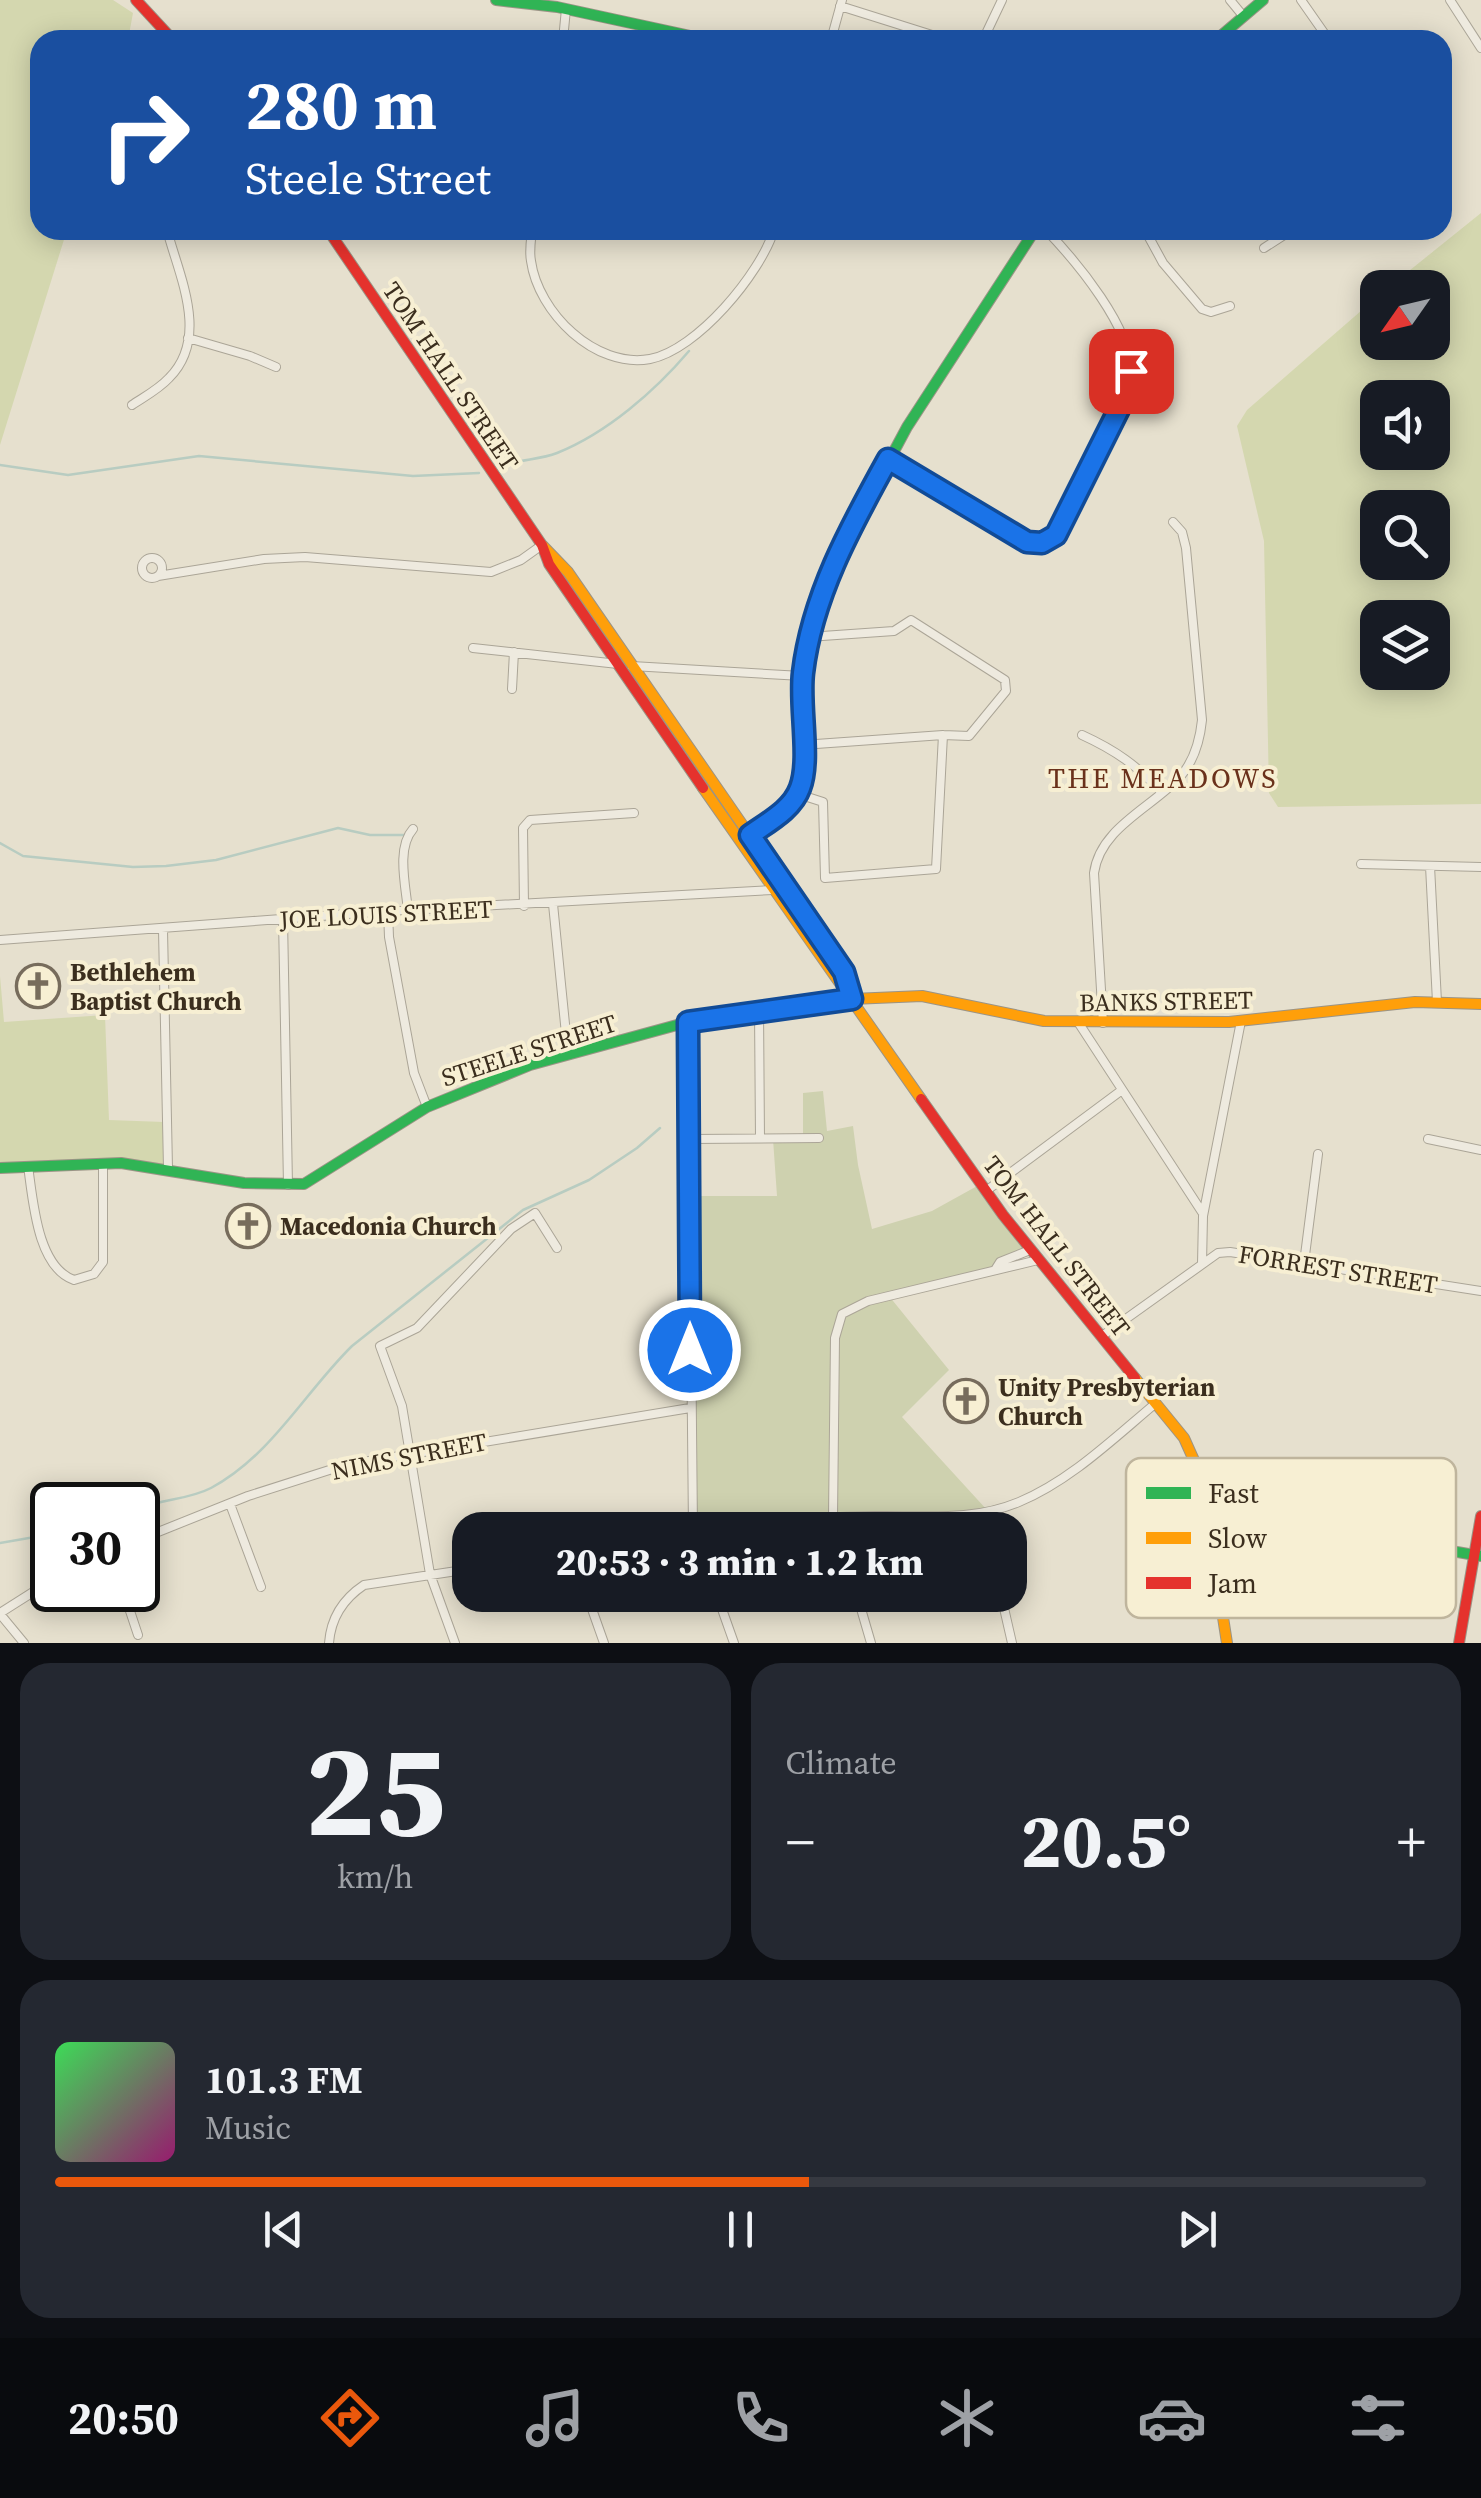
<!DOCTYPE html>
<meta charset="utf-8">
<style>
:root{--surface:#171b24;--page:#242831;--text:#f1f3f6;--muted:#9ea1a6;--line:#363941;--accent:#ea580c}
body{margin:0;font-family:"Source Serif 4",serif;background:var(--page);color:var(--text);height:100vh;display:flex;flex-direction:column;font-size:38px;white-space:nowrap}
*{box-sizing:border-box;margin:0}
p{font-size:32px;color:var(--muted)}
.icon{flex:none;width:55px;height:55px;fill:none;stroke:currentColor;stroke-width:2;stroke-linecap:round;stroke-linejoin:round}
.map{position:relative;height:1643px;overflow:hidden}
.panel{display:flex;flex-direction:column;gap:20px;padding:20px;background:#0d0f14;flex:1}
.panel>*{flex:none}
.top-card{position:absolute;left:30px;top:30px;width:1422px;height:210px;border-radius:30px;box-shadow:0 5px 25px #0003;background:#1a4fa0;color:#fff;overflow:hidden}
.needle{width:65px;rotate:236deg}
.fabs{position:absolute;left:1360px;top:270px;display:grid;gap:20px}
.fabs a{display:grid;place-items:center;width:90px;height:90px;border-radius:20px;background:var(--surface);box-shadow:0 5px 25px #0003;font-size:50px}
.speed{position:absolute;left:30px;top:1482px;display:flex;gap:20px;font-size:50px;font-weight:700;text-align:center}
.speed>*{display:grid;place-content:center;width:130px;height:130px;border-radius:50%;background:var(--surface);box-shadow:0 5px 25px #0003;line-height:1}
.speed .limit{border:5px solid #111;border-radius:15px;background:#fff;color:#111}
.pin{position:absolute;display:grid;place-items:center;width:85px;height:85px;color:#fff;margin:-42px;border-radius:20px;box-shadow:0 5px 15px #0006}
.me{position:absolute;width:110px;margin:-55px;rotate:0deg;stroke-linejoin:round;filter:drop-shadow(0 0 8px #0008)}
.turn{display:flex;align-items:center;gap:35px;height:210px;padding:0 50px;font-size:45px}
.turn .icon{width:130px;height:130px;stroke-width:2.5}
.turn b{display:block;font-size:70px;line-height:85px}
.big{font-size:75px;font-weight:800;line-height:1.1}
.panel .card{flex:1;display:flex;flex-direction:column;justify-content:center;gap:15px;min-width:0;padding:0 35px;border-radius:30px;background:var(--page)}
.panel .dial{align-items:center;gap:0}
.dial b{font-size:130px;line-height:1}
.song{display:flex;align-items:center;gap:30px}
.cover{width:120px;height:120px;border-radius:15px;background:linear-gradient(135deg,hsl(130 70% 55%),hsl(320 70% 35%))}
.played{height:10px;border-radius:5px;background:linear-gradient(90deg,var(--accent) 55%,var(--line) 55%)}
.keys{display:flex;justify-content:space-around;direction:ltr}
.heat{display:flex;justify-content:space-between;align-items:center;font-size:55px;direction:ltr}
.panel .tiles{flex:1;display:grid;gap:20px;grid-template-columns:1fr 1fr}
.card:last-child{grid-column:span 2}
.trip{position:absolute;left:452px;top:1512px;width:575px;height:100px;border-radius:30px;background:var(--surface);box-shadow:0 5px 25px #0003;font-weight:800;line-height:100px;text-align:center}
.dock{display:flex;height:160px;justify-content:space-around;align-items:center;background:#090b0e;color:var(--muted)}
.dock .icon{width:70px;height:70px}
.dock .selected{color:var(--accent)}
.dock b{font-size:45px;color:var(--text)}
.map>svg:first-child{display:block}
.green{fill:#d4d7af;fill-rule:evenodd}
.cemetery{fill:#ced1af}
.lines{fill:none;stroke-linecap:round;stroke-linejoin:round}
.stream{stroke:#b8ccc1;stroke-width:2.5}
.street-casing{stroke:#aba597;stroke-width:10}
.fast-casing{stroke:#9b9486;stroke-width:12}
.slow-casing{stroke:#9b9486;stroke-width:12}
.jam-casing{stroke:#9b9486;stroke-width:12}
.street{stroke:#eeeadf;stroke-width:8}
.fast{stroke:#30b455;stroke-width:10}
.slow{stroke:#ff9f0a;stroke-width:10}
.jam{stroke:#e5322d;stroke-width:10}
.route-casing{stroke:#114b97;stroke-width:25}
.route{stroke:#1a73e8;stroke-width:18}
.labels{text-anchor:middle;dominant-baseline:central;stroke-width:8;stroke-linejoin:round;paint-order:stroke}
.street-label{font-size:25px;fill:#3b2e1e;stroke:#f7efd3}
.poi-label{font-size:25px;font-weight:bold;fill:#3b2e1e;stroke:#f7efd3;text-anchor:start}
.neighbourhood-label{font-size:28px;letter-spacing:2.5px;fill:#6a311b;stroke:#f7efd3}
.key{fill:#f7efd3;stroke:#bfb59d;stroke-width:2.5}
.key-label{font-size:28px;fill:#3b2e1e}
</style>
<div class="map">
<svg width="1481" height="1643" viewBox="0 0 1481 1643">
<rect width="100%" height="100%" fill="#e6e0ce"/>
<!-- green -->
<path class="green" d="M0,0H113L133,13L128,40H40V230H67L0,445Z
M1481,213V804L1278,807L1269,793L1264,541L1237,426L1247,410L1377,297L1378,342H1432V288L1389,287ZM1378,398H1432V452H1378ZM1378,508H1432V562H1378ZM1378,618H1432V672H1378Z
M0,976L4,1022L105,1015L109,1120L164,1122V1164L108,1159L0,1165Z"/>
<!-- cemetery -->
<path class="cemetery" d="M823,1091L827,1131L853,1126L858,1165L872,1229L932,1211L979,1185L1027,1249L994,1269L889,1296L949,1370L902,1417L987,1510L960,1516L882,1514L695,1529L691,1196H777L773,1139H803V1093Z"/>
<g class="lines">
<!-- stream -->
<path class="stream" d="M0,465L68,475L199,456L413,476L479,473
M503,466C520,459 539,460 557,453C607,433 655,391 689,351
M0,843L23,856L133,867L166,866L216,860L338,828L370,835H406
M138,1509C161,1499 188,1500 211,1488C271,1456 305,1392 352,1346L523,1210L589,1180L637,1148L660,1128
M0,1543L52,1534"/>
<defs>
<path id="street" d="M1230,0L1244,17
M1301,0L1329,40
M1450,0L1481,48
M840,6L948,40
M563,40L566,9
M831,40L842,0
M983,40L1002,0
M532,230C531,240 529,251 531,261C538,312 595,369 650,359C697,350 760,274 774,230
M1145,230L1163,263L1202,309L1211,312L1230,306
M1264,248L1292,230
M188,338L250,356L276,367
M132,405C144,397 159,389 169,378C210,337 179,276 167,230
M889,459L1027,542L1041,543L1055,535C1072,503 1088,470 1104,438C1114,418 1128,397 1130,374C1135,331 1075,260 1046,230
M142 568a10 10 0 1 1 20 0a10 10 0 1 1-20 0Z
M158,576L264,559L305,557L491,572L521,560L542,545
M473,648L618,664
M632,666L802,676
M512,689L514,652
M1082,735C1115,750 1138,766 1162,793
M802,745L943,735L969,736L1006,691L1005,680L911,620L894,631L808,637
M798,794L823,802L825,878L936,869L943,735
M1361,864L1481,867
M1430,866L1437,1002
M553,904L568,1054
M524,906L523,828L530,820L634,813
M388,911L389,937L414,1073L427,1107
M408,911C406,887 396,848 413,829
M283,919L288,1185
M163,930L168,1168
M0,940L388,911L773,890
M759,1010L760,1138
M688,1022L693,1530
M1078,1022L1202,1212
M1103,1023L1094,873C1100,828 1151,808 1180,777C1194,761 1200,740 1202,720L1186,548L1182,532L1173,522
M690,1139L819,1138
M1428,1139L1481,1150
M28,1166C33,1200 37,1267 74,1280L94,1274L103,1262V1163
M986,1191L1122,1090
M1304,1263L1318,1154
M1202,1264L1203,1216L1241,1021
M995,1270L1000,1262L1030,1250
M1102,1336L1218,1253L1230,1252L1481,1291
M230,1504L261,1587
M983,1514L987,1530
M698,1530C757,1521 816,1517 875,1516C925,1515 971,1522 1019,1502C1070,1481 1114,1438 1156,1403
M837,1530L833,1517L835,1338L842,1314L868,1301L1038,1260
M138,1540L248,1496L345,1465L690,1408
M123,1590L138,1635
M587,1595L604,1643
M717,1595L734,1643
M857,1595L871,1643
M1001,1595L1012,1643
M0,1613L52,1580
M0,1614L24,1643
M329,1643C331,1617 343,1599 364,1585L470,1569
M455,1643L430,1574L402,1406L380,1346L417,1328L511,1229L535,1213L557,1248"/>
<path id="fast" d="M496,0L557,7L709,40
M1216,40L1263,0
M747,837L789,807L802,781V676L808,637L814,612L846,541L907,427L1035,230
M0,1168L121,1163L244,1183L304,1184L427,1107L530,1065L688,1022L781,1009
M1207,1509L1481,1556"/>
<path id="slow" d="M543,546L568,572L844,972L851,995
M703,788L921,1099
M781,1009L852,999L922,996L1044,1021L1229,1022L1415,1002L1481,1004
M1135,1378L1184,1438L1201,1476L1227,1643"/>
<path id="jam" d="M136,0L173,40
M328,230L542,545L549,564L703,788
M921,1099L1003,1215L1135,1378
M1459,1643L1481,1516"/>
</defs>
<!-- street casing -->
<use href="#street" class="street-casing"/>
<!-- fast casing -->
<use href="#fast" class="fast-casing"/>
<!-- slow casing -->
<use href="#slow" class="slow-casing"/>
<!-- jam casing -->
<use href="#jam" class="jam-casing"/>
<!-- street -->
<use href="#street" class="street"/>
<!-- fast -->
<use href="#fast" class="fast"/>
<!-- slow -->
<use href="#slow" class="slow"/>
<!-- jam -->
<use href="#jam" class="jam"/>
</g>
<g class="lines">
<defs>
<path id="route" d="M690,1350L688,1022L852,999L844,972L750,835C768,822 792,810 800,788C811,760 799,706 803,673C812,596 851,526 888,459L1027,542L1042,543L1056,535L1124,399L1131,371"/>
</defs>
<!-- route casing -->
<use href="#route" class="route-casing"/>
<!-- route -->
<use href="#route" class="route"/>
</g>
<!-- icons -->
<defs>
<symbol id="church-ring" viewBox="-11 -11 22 22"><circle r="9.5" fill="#f7efd3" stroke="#776c5c" stroke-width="1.5"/><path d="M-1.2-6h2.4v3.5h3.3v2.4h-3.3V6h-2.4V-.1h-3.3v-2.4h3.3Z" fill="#776c5c"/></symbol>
</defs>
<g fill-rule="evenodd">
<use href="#church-ring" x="13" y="961" width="50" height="50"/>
<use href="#church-ring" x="223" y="1201" width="50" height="50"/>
<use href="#church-ring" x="941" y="1376" width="50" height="50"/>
</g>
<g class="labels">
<!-- street labels -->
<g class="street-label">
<text transform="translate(451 376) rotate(56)">TOM HALL STREET</text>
<text transform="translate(386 914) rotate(-3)">JOE LOUIS STREET</text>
<text transform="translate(1166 1001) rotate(-1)">BANKS STREET</text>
<text transform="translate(529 1050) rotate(-18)">STEELE STREET</text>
<text transform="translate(1057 1246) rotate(52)">TOM HALL STREET</text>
<text transform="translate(1338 1269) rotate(9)">FORREST STREET</text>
<text transform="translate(409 1456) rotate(-11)">NIMS STREET</text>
</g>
<!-- poi labels -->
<g class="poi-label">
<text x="70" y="972">Bethlehem<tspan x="70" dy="29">Baptist Church</tspan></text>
<text x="280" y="1226">Macedonia Church</text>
<text x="998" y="1387">Unity Presbyterian<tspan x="998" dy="29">Church</tspan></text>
</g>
<!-- neighbourhood labels -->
<g class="neighbourhood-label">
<text x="1163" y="778">THE MEADOWS</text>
</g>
</g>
<!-- legend -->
<rect x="1126" y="1458" width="330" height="160" rx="15" class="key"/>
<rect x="1146" y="1487" width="45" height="12" fill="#30b455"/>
<rect x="1146" y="1532" width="45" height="12" fill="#ff9f0a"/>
<rect x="1146" y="1577" width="45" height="12" fill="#e5322d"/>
<g class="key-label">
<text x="1208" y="1503">Fast</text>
<text x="1208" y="1548">Slow</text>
<text x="1208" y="1593">Jam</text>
</g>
</svg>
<div class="fabs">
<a><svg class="needle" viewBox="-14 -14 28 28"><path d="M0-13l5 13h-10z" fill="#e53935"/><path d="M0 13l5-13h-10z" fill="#9ea1a6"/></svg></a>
<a><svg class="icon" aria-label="sound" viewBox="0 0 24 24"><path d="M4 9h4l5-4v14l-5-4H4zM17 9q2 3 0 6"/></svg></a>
<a><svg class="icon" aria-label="search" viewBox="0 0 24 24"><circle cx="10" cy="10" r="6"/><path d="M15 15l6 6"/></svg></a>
<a><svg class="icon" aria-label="layers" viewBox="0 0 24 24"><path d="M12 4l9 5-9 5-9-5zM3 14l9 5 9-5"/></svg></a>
</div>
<div class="speed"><div class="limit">30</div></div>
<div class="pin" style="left:1131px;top:371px;background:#d93025"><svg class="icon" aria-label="arrive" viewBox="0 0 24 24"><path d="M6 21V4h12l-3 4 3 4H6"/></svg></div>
<svg class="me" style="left:690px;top:1350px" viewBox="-20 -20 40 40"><circle r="17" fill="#1a73e8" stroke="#fff" stroke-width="3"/><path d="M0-11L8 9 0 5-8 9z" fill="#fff"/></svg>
<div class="trip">20:53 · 3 min · 1.2 km</div>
<div class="top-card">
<div class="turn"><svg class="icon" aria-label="right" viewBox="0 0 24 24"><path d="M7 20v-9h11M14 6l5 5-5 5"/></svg><div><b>280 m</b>Steele Street</div></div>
</div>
</div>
<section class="panel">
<div class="tiles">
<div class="card dial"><b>25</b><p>km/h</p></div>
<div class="card"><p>Climate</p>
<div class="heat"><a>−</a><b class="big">20.5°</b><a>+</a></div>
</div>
<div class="card">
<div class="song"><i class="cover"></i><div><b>101.3 FM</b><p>Music</p></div></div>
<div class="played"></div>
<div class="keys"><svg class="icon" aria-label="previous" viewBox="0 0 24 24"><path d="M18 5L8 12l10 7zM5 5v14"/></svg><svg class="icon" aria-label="pause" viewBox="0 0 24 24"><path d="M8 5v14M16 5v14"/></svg><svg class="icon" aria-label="next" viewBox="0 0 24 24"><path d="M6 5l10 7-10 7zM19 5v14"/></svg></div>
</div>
</div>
</section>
<nav class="dock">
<b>20:50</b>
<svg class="icon selected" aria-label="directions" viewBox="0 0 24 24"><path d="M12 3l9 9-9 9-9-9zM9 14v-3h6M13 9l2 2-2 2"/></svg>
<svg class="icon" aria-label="music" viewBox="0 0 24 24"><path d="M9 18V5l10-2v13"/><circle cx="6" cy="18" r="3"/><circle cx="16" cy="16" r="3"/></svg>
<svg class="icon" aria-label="phone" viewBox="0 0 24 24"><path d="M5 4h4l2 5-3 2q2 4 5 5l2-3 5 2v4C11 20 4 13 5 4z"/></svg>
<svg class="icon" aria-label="climate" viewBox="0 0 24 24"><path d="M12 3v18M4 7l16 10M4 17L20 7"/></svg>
<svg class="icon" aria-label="car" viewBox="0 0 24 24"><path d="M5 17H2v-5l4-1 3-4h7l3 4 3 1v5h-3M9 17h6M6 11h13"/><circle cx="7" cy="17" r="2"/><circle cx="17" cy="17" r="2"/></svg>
<svg class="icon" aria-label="filters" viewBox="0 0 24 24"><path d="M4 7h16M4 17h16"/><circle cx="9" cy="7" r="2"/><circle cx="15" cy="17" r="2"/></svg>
</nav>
